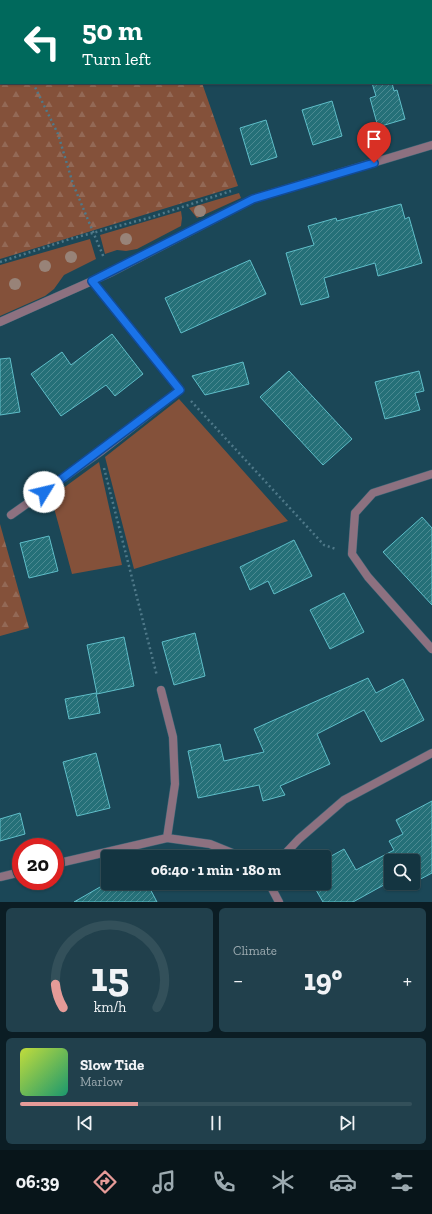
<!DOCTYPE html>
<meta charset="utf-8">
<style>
:root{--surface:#143541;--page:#21404c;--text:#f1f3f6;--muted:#9dabb1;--line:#33505a;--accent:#e69b98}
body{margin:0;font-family:"Zilla Slab",serif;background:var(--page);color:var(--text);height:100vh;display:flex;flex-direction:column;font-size:15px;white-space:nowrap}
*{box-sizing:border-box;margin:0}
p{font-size:13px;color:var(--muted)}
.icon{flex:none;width:22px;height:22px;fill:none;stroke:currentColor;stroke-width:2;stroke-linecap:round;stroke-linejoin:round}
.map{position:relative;height:902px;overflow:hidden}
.side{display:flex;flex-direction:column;gap:6px;padding:6px;background:#0b1d24;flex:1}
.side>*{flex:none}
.banner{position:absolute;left:0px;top:0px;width:432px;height:84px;box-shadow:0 1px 3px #0004,0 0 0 1px var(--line);background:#00695c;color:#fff;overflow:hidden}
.tools{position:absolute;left:384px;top:854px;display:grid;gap:8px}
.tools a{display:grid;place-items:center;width:36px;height:36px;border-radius:4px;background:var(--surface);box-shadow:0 1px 3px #0004,0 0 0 1px var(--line);font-size:20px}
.speed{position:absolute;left:12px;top:838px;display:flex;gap:8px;font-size:20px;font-weight:700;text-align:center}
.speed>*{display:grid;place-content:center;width:52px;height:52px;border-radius:50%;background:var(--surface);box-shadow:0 1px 3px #0004,0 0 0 1px var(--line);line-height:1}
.speed .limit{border:6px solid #d22;background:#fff;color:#111}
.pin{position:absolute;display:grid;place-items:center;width:34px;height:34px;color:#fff;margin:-41px -17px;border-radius:50% 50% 50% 0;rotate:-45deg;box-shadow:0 0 4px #0007}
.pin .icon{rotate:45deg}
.me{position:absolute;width:44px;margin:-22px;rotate:54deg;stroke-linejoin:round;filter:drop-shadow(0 0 3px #0008)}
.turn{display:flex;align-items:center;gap:14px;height:84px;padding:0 16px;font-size:18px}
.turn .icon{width:52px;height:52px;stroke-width:2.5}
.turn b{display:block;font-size:28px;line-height:34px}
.big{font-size:30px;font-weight:700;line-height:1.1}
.side .card{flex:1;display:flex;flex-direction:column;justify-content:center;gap:6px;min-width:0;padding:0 14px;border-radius:6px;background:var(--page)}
.side .dial{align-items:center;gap:0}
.dial svg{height:104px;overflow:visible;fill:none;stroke:var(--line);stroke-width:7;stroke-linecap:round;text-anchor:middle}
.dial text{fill:var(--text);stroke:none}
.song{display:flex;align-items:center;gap:12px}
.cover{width:48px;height:48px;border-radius:6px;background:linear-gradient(135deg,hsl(70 70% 55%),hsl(160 70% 35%))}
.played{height:4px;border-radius:2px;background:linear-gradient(90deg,var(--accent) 30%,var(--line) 30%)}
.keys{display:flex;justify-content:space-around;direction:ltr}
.heat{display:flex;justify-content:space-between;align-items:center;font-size:22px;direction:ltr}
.side .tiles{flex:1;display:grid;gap:6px;grid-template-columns:1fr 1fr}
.card:last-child{grid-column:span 2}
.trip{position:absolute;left:101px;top:850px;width:230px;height:40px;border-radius:4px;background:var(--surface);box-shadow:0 1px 3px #0004,0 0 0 1px var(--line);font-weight:700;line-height:40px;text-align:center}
.menu{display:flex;height:64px;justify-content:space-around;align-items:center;background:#08151a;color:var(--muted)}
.menu .icon{width:28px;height:28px}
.menu .current{color:var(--accent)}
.menu b{font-size:18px;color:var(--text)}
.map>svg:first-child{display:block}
.green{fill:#84513a}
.forest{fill:url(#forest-firs)}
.building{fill:url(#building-hatch);stroke:#5fbec9}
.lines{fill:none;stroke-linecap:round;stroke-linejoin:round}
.lane-casing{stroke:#396474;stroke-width:9}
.street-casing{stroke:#396474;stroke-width:9}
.path{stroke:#4f7989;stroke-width:2.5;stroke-dasharray:2 3;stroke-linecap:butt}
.lane{stroke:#8d7180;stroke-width:8}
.street{stroke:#8d7180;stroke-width:8}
.tree{fill:#988378}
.route-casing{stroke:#114b97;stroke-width:10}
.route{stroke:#1a73e8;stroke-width:7}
</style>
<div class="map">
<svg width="432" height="902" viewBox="0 0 432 902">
<defs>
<pattern id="forest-firs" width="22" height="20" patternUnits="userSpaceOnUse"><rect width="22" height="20" fill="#84513a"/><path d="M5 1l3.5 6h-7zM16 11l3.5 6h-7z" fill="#936956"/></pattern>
<pattern id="building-hatch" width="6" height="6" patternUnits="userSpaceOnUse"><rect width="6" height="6" fill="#257078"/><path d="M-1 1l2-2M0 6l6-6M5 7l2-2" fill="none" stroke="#4c8a92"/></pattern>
</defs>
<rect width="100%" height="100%" fill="#1b4757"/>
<!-- green -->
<path class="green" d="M0,0H123L1,1L0,45Z
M239,193L241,198L197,218L189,208Z
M181,211L182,218L181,226L137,249L126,251L117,250L105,254L100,235Z
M90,239L96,259L64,275L54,289L45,296L0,316V265Z
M179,399L288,521L134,569L105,457Z
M99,462L122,565L72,574L51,497Z"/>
<!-- forest -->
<path class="forest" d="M0,45L1,83H202L238,186L0,259Z
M0,524L29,628L0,636Z"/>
<!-- building -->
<path class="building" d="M372,83H392L394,91L397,90L405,119L378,127L370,98L376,96Z
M332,101L342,136L313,145L302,110Z
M266,120L277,157L251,165L240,128Z
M401,204L405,219L409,217L422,263L378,276L375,263L324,278L329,297L301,305L286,253L314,245L308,226L336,218L337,221Z
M250,260L266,294L181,333L165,298Z
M112,334L143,374L115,396L106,385L61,416L31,374L62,352L71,365Z
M10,358L20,412L0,415V359Z
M243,362L249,384L205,395L192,376Z
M289,371L352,439L323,465L260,397Z
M419,371L424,391L415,393L420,410L385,419L375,382Z
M422,517L432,528V605L383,552Z
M49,536L58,571L29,578L20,543Z
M294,540L312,576L274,594L268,581L250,590L240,567Z
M344,593L364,632L330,649L310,610Z
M195,633L205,676L174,685L162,642Z
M124,637L134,686L97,694L87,645Z
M368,678L376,693L403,679L424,720L381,742L364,710L317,734L330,764L280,786L285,795L263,801L259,785L198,798L188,751L220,744L224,761L264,752L254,729Z
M96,693L100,713L69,719L65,699Z
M96,753L110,808L77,816L63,762Z
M432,801V873L413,883V861H391V881L353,902H323L312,883H324V860L344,849L356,870L394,850L389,841L403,834L396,820Z
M20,813L25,834L0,841V819Z
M107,883H147L157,902H74Z"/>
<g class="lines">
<defs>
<path id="lane" d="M11,515L100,452L180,390"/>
<path id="street" d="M92,281L180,390
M0,322L110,273L253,199L432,145
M432,474L373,493L355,513L352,554L368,577L432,649
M161,690L173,737L175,784L167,838L210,844L242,857
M282,857L299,839L344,800L432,753
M55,864L167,838
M0,877L21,872
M269,883L279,902"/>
</defs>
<!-- lane casing -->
<use href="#lane" class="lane-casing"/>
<!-- street casing -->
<use href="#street" class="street-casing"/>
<!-- path -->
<path class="path" d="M11,0L12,1
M33,83L58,134L73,184L104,258
M0,262L70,239L152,217L231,191
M191,401L324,545L336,549
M104,468L157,676"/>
<!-- lane -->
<use href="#lane" class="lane"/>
<!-- street -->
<use href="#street" class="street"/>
</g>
<!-- trees -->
<g class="tree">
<circle cx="200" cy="211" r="6"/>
<circle cx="126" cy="239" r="6"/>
<circle cx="71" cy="257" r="6"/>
<circle cx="45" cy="266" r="6"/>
<circle cx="15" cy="284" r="6"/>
</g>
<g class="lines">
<defs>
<path id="route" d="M44,492L180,390L92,281L253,199L374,163"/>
</defs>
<!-- route casing -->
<use href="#route" class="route-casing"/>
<!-- route -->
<use href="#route" class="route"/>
</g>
</svg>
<div class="tools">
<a><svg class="icon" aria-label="search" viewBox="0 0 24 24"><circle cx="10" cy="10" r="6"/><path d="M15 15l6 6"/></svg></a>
</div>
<div class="speed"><div class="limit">20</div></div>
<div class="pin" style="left:374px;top:163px;background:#d93025"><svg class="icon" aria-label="arrive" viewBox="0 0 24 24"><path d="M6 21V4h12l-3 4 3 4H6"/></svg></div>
<svg class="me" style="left:44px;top:492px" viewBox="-20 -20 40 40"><circle r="19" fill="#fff"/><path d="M0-13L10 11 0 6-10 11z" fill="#1a73e8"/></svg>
<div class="trip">06:40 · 1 min · 180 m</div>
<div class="banner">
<div class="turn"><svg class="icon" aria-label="left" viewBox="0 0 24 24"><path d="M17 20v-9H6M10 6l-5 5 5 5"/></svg><div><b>50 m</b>Turn left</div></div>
</div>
</div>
<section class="side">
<div class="tiles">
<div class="card dial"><svg viewBox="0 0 100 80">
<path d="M14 69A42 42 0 1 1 86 69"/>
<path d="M14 69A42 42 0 0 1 8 51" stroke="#e69b98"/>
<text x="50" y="56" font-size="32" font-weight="700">15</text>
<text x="50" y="72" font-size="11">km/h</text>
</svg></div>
<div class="card"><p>Climate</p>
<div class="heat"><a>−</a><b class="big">19°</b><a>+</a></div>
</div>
<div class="card">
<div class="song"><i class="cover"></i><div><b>Slow Tide</b><p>Marlow</p></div></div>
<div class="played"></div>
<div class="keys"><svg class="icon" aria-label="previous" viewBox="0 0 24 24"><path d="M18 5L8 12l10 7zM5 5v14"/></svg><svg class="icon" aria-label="pause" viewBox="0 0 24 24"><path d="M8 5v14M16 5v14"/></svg><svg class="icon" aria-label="next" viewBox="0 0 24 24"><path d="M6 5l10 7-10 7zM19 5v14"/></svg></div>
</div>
</div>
</section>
<nav class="menu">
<b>06:39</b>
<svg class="icon current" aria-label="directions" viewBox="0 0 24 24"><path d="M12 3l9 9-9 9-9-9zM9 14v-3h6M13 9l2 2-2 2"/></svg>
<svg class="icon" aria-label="music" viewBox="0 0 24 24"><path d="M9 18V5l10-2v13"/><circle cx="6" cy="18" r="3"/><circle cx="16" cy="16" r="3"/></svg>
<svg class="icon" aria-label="phone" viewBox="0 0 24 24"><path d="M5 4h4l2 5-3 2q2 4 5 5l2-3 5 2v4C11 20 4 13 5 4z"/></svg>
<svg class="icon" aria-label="climate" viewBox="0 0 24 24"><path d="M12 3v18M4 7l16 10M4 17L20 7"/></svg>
<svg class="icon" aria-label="car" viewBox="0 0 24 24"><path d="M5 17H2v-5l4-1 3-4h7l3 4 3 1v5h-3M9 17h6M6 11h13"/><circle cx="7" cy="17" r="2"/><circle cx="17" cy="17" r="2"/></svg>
<svg class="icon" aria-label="filters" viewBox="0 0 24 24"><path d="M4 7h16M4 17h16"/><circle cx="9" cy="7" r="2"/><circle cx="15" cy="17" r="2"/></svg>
</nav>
